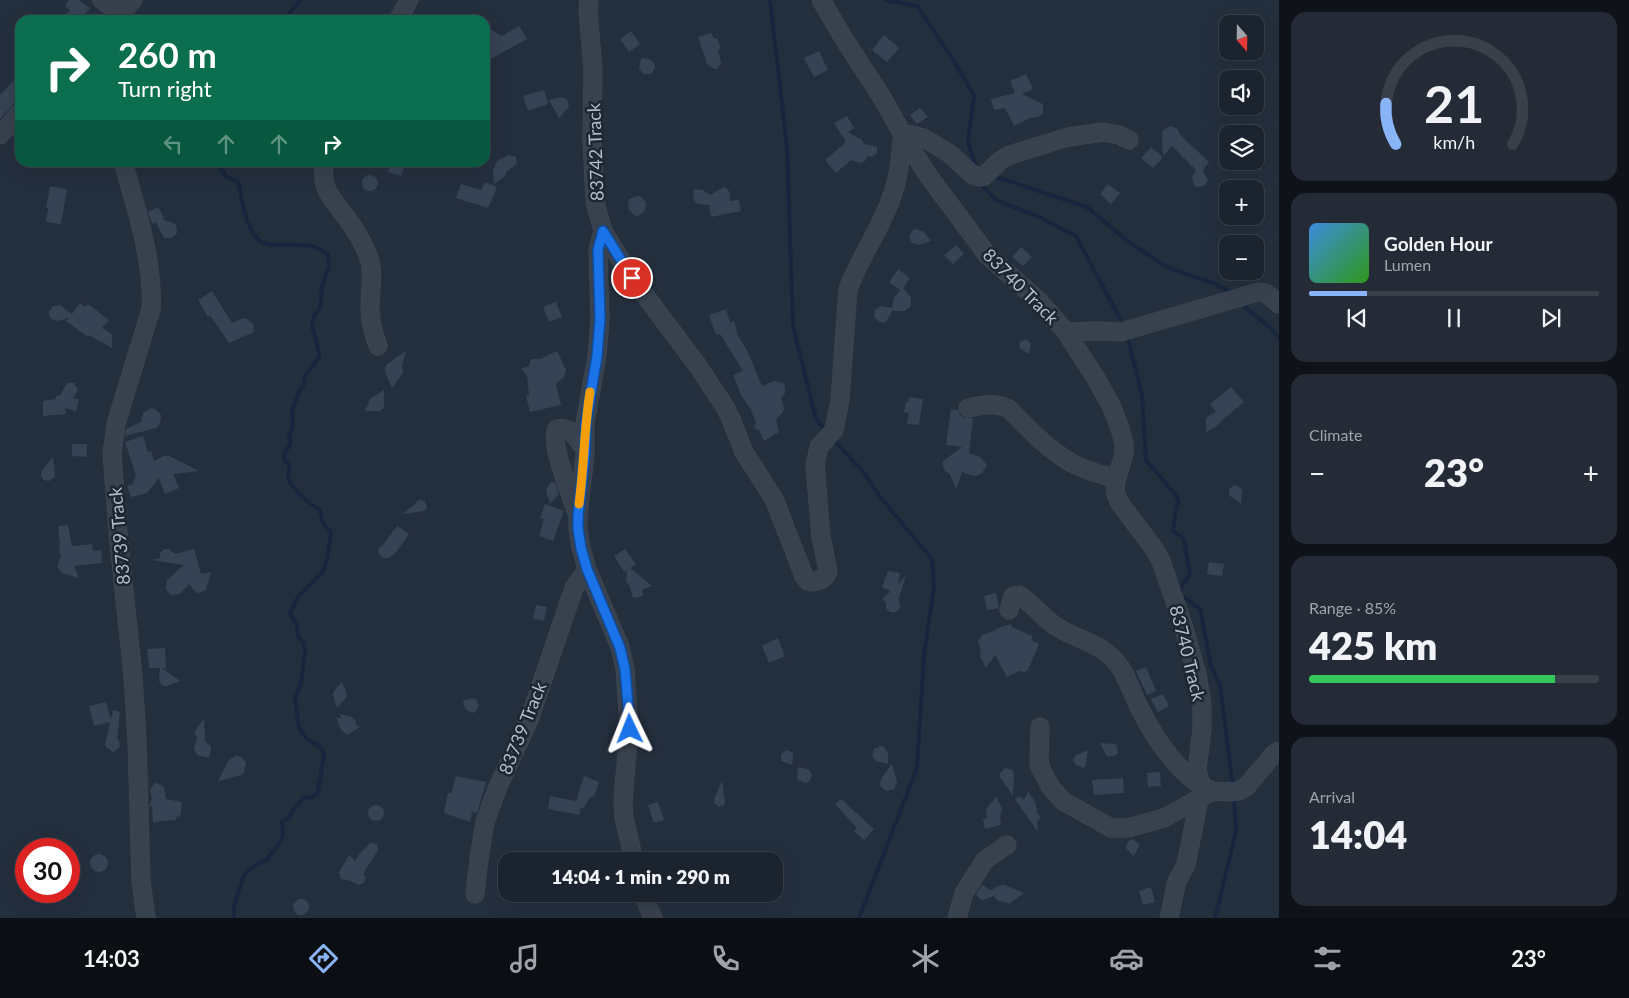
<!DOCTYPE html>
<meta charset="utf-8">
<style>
:root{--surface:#1b232e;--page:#242b36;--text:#f1f3f6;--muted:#a0a4aa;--line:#39404a;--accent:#8ab4f8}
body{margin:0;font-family:Lato,sans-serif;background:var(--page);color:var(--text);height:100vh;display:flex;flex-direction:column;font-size:19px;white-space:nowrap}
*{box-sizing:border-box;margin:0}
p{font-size:16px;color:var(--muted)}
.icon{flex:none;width:28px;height:28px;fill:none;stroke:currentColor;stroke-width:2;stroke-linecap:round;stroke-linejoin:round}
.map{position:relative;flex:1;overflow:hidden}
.details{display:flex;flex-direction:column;gap:12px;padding:12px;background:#0f1319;width:350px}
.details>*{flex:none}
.hud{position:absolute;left:15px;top:15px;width:475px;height:152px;border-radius:15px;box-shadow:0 5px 20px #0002,0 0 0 1px var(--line);background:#0b6e4f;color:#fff;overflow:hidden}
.needle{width:32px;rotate:160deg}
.controls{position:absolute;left:1219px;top:15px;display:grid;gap:10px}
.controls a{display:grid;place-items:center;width:45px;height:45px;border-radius:10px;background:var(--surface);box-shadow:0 5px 20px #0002,0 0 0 1px var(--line);font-size:25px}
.speed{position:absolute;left:15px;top:838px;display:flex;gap:10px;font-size:25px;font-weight:700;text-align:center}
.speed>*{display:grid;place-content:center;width:65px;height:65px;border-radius:50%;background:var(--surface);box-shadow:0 5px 20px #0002,0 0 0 1px var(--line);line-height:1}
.speed .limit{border:8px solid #d22;background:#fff;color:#111}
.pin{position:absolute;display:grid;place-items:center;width:42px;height:42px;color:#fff;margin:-21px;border:2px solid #fff;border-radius:50%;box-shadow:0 1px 5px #0007}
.me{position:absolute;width:55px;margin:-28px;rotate:358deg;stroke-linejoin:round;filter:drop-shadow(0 0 4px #0008)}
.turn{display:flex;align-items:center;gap:18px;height:105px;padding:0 20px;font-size:22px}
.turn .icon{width:65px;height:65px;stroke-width:2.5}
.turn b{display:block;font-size:35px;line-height:42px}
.lanes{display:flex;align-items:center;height:48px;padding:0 20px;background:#0003;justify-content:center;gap:25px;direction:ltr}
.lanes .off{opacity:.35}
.big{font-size:38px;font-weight:800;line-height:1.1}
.details .tile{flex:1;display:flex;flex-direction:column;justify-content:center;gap:8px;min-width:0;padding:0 18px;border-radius:15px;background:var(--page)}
.details .dial{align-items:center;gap:0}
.dial svg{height:130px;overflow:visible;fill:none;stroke:var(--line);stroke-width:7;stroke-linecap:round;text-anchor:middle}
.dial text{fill:var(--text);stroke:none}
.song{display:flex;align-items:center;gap:15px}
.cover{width:60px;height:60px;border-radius:8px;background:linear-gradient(135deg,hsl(210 70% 55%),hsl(110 70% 35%))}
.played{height:5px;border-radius:2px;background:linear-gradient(90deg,var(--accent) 20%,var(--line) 20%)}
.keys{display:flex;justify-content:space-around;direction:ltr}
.heat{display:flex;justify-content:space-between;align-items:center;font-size:28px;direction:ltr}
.charge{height:8px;border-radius:4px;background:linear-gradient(90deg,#34c759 85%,var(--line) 0)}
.trip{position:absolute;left:498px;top:852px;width:285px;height:50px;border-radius:15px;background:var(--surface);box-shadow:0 5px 20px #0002,0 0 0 1px var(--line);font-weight:800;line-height:50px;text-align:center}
.tabs{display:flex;height:80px;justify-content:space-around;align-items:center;background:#0b0e12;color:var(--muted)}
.tabs .icon{width:35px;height:35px}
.tabs .current{color:var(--accent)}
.tabs b{font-size:22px;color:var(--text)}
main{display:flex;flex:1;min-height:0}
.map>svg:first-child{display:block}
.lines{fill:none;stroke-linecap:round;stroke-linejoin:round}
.stream{stroke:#17263c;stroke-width:4}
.building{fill:#364354}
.minor-casing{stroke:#414a57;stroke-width:19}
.minor{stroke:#38414e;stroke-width:18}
.route-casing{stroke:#114b97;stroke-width:12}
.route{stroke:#1a73e8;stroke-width:9}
.slow{stroke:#f59e0b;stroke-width:9}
.labels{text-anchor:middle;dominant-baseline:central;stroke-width:5;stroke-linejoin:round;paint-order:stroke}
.street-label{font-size:18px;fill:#b4bcc9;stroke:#1d2633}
</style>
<main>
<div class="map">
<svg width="1279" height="918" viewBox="0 0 1279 918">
<rect width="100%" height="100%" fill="#242f3e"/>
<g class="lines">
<!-- stream -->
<path class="stream" d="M770,0L787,147L793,326L816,419L826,431
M885,0L917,6L955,63L974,95L968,142L975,164L974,168
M283,20L301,0
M221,162L220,167L226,176L238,182C242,199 246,234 263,243C270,246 283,245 291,245C311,245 309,243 328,254L329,266L322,287L320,308L314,315L312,326L320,356L306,374L303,386L299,391L292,412L293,425L289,436L291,443L284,454V459L290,466C289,468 288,471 288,474C287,487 310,504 320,510L323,523L331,532L327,560L323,571L298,597L290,613L297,625L298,636L304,643L305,651L301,683L295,698L299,728L307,739L319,746L324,753L320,782L318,784L319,792L311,798L304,797L291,812L290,818L282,821L283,836L279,844L267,859L248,870L243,878L234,906V918
M994,176L1087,207L1130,243L1169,268L1213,283L1233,293
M980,183L996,200L1037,216L1076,236L1124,326
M1245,307L1269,327L1279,338
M1127,335L1142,395L1146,460L1175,494L1179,501L1176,508L1173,531L1184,539L1190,574L1179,590L1181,595L1200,609L1211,666L1220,685L1233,786
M832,438L864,473L881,498L932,559L934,587L924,654L917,768L859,918
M1215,918L1236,832L1234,795"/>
</g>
<!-- building -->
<path class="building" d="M69,0H79L90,8L80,20H71L65,15L70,10L65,6Z
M485,26L502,36L519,26L527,39L485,62Z
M631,31L640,44L629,52L620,39Z
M711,33L714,39L717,38L721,49L718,50L721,63L717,69H714L707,64L698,37Z
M884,35L899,48L887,62L872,50Z
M819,51L828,70L814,77L804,58Z
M641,58L650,59L655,64V68L651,74H644L639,69Z
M1026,74L1033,89L1022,94L1041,103L1043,105V113L1038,117L1030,118L1014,126L1005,108L994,110L991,99L1015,93L1010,81Z
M20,75V97L0,119V95Z
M544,90L548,104L528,111L523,96Z
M561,97L567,99L569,107L559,118L549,100Z
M920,108L928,117L917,124L910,115Z
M847,116L854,128L848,132L862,140L864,144L874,146L877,147V153L872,157L868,156L864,162L861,163L851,160L836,173L825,160L846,142L834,123Z
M1170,126L1178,129L1180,135L1209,162L1203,170L1208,181L1204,186L1197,187L1194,185L1192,178L1196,170L1172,146L1163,156L1162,134L1163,130Z
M1151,147L1163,157L1153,168L1141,158Z
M509,155L516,157L517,164L507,171L505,176L494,184L493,171L497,161Z
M391,162H406L401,176L388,172Z
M362 183a8 8 0 1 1 16 0a8 8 0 1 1-16 0Z
M485,182L497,187L488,208L456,198L461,184L481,190Z
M1108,184L1120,193L1111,204L1100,194Z
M50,186L67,189L61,224L46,222L48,208H46Z
M724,187L729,191L730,201L739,200L741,211L711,217L709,205L697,204L693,198L694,189L703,190L710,195Z
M637,196H641L646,203L645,211L637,217L630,211L628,208L629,199Z
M158,207L164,218L162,219L173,223L176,225L177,233L172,238H164L156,222L153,224L150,218L148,212Z
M916,229L923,231L931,241L919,245L912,243L909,237L913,230Z
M956,245L964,254L953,264L944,255Z
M1021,247L1032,257L1023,266L1012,257Z
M898,269L910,278L903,288L911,297V306L905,311H892L886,322H879L874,317L875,310L881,306L892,308L894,298L900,290L889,282Z
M212,291L232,323L243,318L247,319L253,324L254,332L229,343L210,315L208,317L198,300Z
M556,302L562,317L549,322L543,307Z
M80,303L85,307L88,304L109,320L102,328L112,334V348L89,335L88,337L66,321L69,318L58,321L51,319L49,316V312L53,306L60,305L72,314Z
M726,309L730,323L734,321L738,336L748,352L762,386L775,381L783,383L785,386V393L781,398L784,408L783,412L776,420L779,432L764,441L759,430L754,428L756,422L750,408L742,397L733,375L743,371L720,334L716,335L709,315Z
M1026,339L1031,343L1029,354L1019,348L1020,342Z
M406,351L402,365L403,373L392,388L385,372V368L387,364Z
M557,351L566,370L564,377L556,384L561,405L530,412L526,396L529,395L527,376L521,369L529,366L531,359H540Z
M67,383H74L78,390L73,398L79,399L76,411L65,408L66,414L43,416V401L56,399V396L60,395Z
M1231,387L1244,402L1221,421L1217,426L1206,432V419L1208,416L1216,412L1210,404Z
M384,390V405L383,409L379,411H365L371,398Z
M909,397L923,399L919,425L907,424L909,413L904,412L906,402H908Z
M151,408L155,409L161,415L160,424L156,428L125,436L126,429L141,422L143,413Z
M951,409L958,410L960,415L964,418H973L969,453L980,457L987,465L982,473L978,475L974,476L962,472L956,489L950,474L945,471L942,464L943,461L962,447L946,445Z
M143,436L148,452L151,451L154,461L164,456H169L199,471L173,474L179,488L165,494L159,478L147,493L131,497L127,486L133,484L136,475L125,442Z
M72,444H87V457L72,456Z
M53,457L55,477L49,481L44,480L41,476V471Z
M555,482L559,494L550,504L546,490L550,483Z
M1234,485L1240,487L1242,491L1241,504L1230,496L1229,493V489Z
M419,500L425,501L427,507L426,509L424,511L403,514Z
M545,504L564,511L553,541L539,536L544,519L540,518Z
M68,525L72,546L92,544L93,551L101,550L102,563L74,566L79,578L62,573L57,567L61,556L59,550L60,544L58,526Z
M397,526L409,534L397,551L389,558H382L378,552L379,548L383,545Z
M165,549H169L175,554L194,549L201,574L211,572L206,590L199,593L196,592L189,584L180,594L172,595L168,592L166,589L167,580L184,565L152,560L160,558V553Z
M625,549L636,564L630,568L652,586L642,590L643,596L633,598L630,587L626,581L627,570L624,572L614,556Z
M1209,562L1224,564L1222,576L1207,574Z
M888,571L900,573L898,584L906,576L898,600L900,602V608L896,612H890L886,608V602L882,599L891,591L882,587Z
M996,593L999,608L987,610L984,596Z
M536,605L547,607L544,621L533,619Z
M1011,624L1012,627L1033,636L1031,640L1039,644L1028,670L1025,672L1019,671L1007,677L995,655L986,668L980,656L981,651L978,641L982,635L996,630L995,629Z
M778,638L785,656L769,663L762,646Z
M165,648L166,668H162L180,681L167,686H163L159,681L160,668H149L147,649Z
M1146,667L1156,691L1147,695L1136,671Z
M342,682L347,694L346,698L337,708L333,695L334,691Z
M1163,694L1169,706L1158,712L1151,699Z
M472,698L476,699L479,706L475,712L472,713L465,709L463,701Z
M106,702L111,720L113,710L120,712L117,738L120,744L119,748L113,752L107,748L105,745L110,722L94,726L89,706Z
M340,714L352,717L355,720L356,725L360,727L347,735L341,730L336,717L341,719Z
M204,718L205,741L211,746V750L209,758L197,755L194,748L197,738L194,733Z
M1100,743L1113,744L1116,745L1118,752L1116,755L1109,757L1106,755Z
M880,746L884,747L888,753V764L876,761L872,756L874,749Z
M787,750L793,753L792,765L781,761V754Z
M1088,750L1085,768L1077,766L1073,761L1074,757L1076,755Z
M236,756L241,757L246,763L244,772L241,775L218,781L229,760Z
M892,764L897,782L894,789L887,791L881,787L880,783L881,779Z
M798,767L807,769L810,771L812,775L809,782L805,783L798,780L797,776Z
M1005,768L1012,770L1014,773L1013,796L1000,777V773Z
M1160,772L1161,786L1148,787L1147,773Z
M456,776L486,782L477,813L472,812L470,822L444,813L448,793L451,794Z
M584,776L599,782L594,797L591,796L584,807L580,809V815L548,809L550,796L576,801Z
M1123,778L1124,793L1094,795L1092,780Z
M722,780L725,802L724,805L719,807L714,803V800Z
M157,783L164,787L166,799L182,802L180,817L177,816L176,820L153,822L152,807L149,806L152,798L150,790L154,784Z
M1028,791L1036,804L1037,813L1041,817L1037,822L1038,832L1015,799L1019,796L1024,800Z
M996,797L1002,808L1000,817L1001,825L985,829L983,819L987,818L986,809Z
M841,799L874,829L864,840L854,831L857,828L835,804Z
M658,802L664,820L654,823L648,805Z
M368 813a8 8 0 1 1 16 0a8 8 0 1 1-16 0Z
M1133,839L1138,843L1139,846L1134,857L1126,848V845L1130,840Z
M370,843L377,844L378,850L363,874L366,877L364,883L358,885L351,881L341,879L339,872L349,855L355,861L361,852Z
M90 863a9 9 0 1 1 18 0a9 9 0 1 1-18 0Z
M982,885L991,890L1001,885H1005L1024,893L1009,904L1006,902L998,901L994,896L983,900L980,899L976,894Z
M1151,887L1155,902L1143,905L1139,891Z
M293 907a8 8 0 1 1 16 0a8 8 0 1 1-16 0Z"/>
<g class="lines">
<defs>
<path id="minor" d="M102,0L121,14
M589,0L588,10L593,70L592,142L595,202L603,231L598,250L600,319L597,356L585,423V455L578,516V529L581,548L587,569L620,647L625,669L629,729L623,800L624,817L634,861
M821,0L844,39L881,96L910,147L930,178L988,256L1039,301L1066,332L1097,380L1111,406L1120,428L1124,444V454L1115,484L1116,495L1121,505L1153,547L1161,561L1182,622L1197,674L1202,705V730L1197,769L1199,779L1203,787L1213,791L1226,792L1239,791L1246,787L1274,754L1279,751
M119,20L121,14L133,0
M398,20L409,0
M0,135L20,113
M123,162C136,207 154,264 151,309L116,424L112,454L119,543L133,676L137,741L141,881L146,918
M324,162C321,192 331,196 346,217C355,229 364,244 369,258C374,274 370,292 370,308C370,322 373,333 378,346
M603,231L632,278L698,366L725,407L731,419L744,452L774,499L804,576L808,581L813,582L820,580L825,577L828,571L821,537L815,465L819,447L834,430L840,400L848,289C862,253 886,221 896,183C900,167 901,150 903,133L924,138L950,154L973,175L980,177L984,176L1001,160L1010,155L1068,137L1103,132L1119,135L1129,140
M1066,332L1099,331L1121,332L1258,292L1266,293L1279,304
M968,408C983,405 995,402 1009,409C1028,428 1047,449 1072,463C1085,471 1101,474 1116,479
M576,511C571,495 549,442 557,429C571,426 577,439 585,449
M1009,610L1013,596L1019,595C1032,603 1041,616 1054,625C1077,641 1098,640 1118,664C1127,676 1131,691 1138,705C1153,736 1174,768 1203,787
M1040,727L1039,765L1050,786L1063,801L1111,828H1128L1164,818L1213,791
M475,894L479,859L485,822L497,789L529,720L574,588L587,569
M643,894L653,918
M957,918L964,893L985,860L1007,845
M1169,918L1177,881L1186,865L1199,799"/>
</defs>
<!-- minor casing -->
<use href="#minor" class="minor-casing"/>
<!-- minor -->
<use href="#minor" class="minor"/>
</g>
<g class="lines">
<defs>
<path id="route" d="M630,729L625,669L620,648L587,569L581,548L578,529V516L585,454L586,422L597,356L600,319L598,250L603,231L632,278"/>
</defs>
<!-- route casing -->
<use href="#route" class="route-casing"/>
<!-- route -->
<use href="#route" class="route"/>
<!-- slow -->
<path class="slow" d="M579,504C584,467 584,429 590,392"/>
</g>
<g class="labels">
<!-- street labels -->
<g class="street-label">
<text transform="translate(595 152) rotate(-92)">83742 Track</text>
<text transform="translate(1021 286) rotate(45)">83740 Track</text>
<text transform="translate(119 536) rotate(-95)">83739 Track</text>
<text transform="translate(1188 653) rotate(76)">83740 Track</text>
<text transform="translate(522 728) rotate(-68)">83739 Track</text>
</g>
</g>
</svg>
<div class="controls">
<a><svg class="needle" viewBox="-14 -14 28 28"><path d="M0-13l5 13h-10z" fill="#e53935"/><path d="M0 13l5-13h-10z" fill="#a0a4aa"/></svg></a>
<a><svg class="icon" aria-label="sound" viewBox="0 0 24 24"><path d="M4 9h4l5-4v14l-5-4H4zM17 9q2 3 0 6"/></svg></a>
<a><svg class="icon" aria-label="layers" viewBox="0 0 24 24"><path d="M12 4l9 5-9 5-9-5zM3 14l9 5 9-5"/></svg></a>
<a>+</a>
<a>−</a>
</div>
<div class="speed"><div class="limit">30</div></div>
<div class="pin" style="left:632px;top:278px;background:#d93025"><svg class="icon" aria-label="arrive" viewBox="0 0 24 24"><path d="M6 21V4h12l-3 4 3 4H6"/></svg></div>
<svg class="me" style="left:630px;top:729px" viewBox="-20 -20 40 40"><path d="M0-17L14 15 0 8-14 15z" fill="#1a73e8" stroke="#fff" stroke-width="4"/></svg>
<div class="trip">14:04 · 1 min · 290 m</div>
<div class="hud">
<div class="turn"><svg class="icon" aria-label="right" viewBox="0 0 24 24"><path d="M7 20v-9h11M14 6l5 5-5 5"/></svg><div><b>260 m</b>Turn right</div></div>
<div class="lanes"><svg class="icon off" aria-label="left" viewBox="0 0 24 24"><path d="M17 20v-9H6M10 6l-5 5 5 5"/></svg><svg class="icon off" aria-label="ahead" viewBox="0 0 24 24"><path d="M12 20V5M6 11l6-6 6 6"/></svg><svg class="icon off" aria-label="ahead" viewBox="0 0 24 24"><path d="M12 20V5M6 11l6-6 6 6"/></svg><svg class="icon" aria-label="right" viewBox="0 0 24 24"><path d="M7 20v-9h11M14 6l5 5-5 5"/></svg></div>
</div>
</div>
<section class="details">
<div class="tile dial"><svg viewBox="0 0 100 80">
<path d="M14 69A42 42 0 1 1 86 69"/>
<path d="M14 69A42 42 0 0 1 8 44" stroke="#8ab4f8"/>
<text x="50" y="56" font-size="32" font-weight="700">21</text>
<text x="50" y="72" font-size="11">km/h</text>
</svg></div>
<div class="tile">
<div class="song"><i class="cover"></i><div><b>Golden Hour</b><p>Lumen</p></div></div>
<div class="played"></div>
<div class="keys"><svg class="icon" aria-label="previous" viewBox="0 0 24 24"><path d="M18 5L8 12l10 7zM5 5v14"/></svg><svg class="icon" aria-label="pause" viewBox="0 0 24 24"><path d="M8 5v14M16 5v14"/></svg><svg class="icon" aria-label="next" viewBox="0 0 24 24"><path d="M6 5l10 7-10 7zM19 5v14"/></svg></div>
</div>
<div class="tile"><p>Climate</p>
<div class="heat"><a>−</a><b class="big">23°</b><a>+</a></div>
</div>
<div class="tile"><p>Range · 85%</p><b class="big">425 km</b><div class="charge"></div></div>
<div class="tile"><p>Arrival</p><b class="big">14:04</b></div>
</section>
</main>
<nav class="tabs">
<b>14:03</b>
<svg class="icon current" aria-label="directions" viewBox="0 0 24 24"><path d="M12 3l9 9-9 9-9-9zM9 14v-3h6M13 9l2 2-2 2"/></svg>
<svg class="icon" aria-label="music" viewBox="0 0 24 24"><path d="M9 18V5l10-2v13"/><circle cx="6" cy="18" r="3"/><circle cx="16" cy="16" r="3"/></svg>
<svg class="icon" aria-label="phone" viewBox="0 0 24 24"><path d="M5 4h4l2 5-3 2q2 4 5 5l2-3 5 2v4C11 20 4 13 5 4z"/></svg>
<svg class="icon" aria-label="climate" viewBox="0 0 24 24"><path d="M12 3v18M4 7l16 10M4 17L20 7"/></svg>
<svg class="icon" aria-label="car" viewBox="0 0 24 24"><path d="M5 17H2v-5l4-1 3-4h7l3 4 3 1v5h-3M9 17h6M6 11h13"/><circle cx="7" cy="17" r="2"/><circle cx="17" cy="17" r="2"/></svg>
<svg class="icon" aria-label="filters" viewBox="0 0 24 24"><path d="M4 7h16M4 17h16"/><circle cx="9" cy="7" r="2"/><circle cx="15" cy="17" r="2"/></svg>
<b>23°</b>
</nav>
